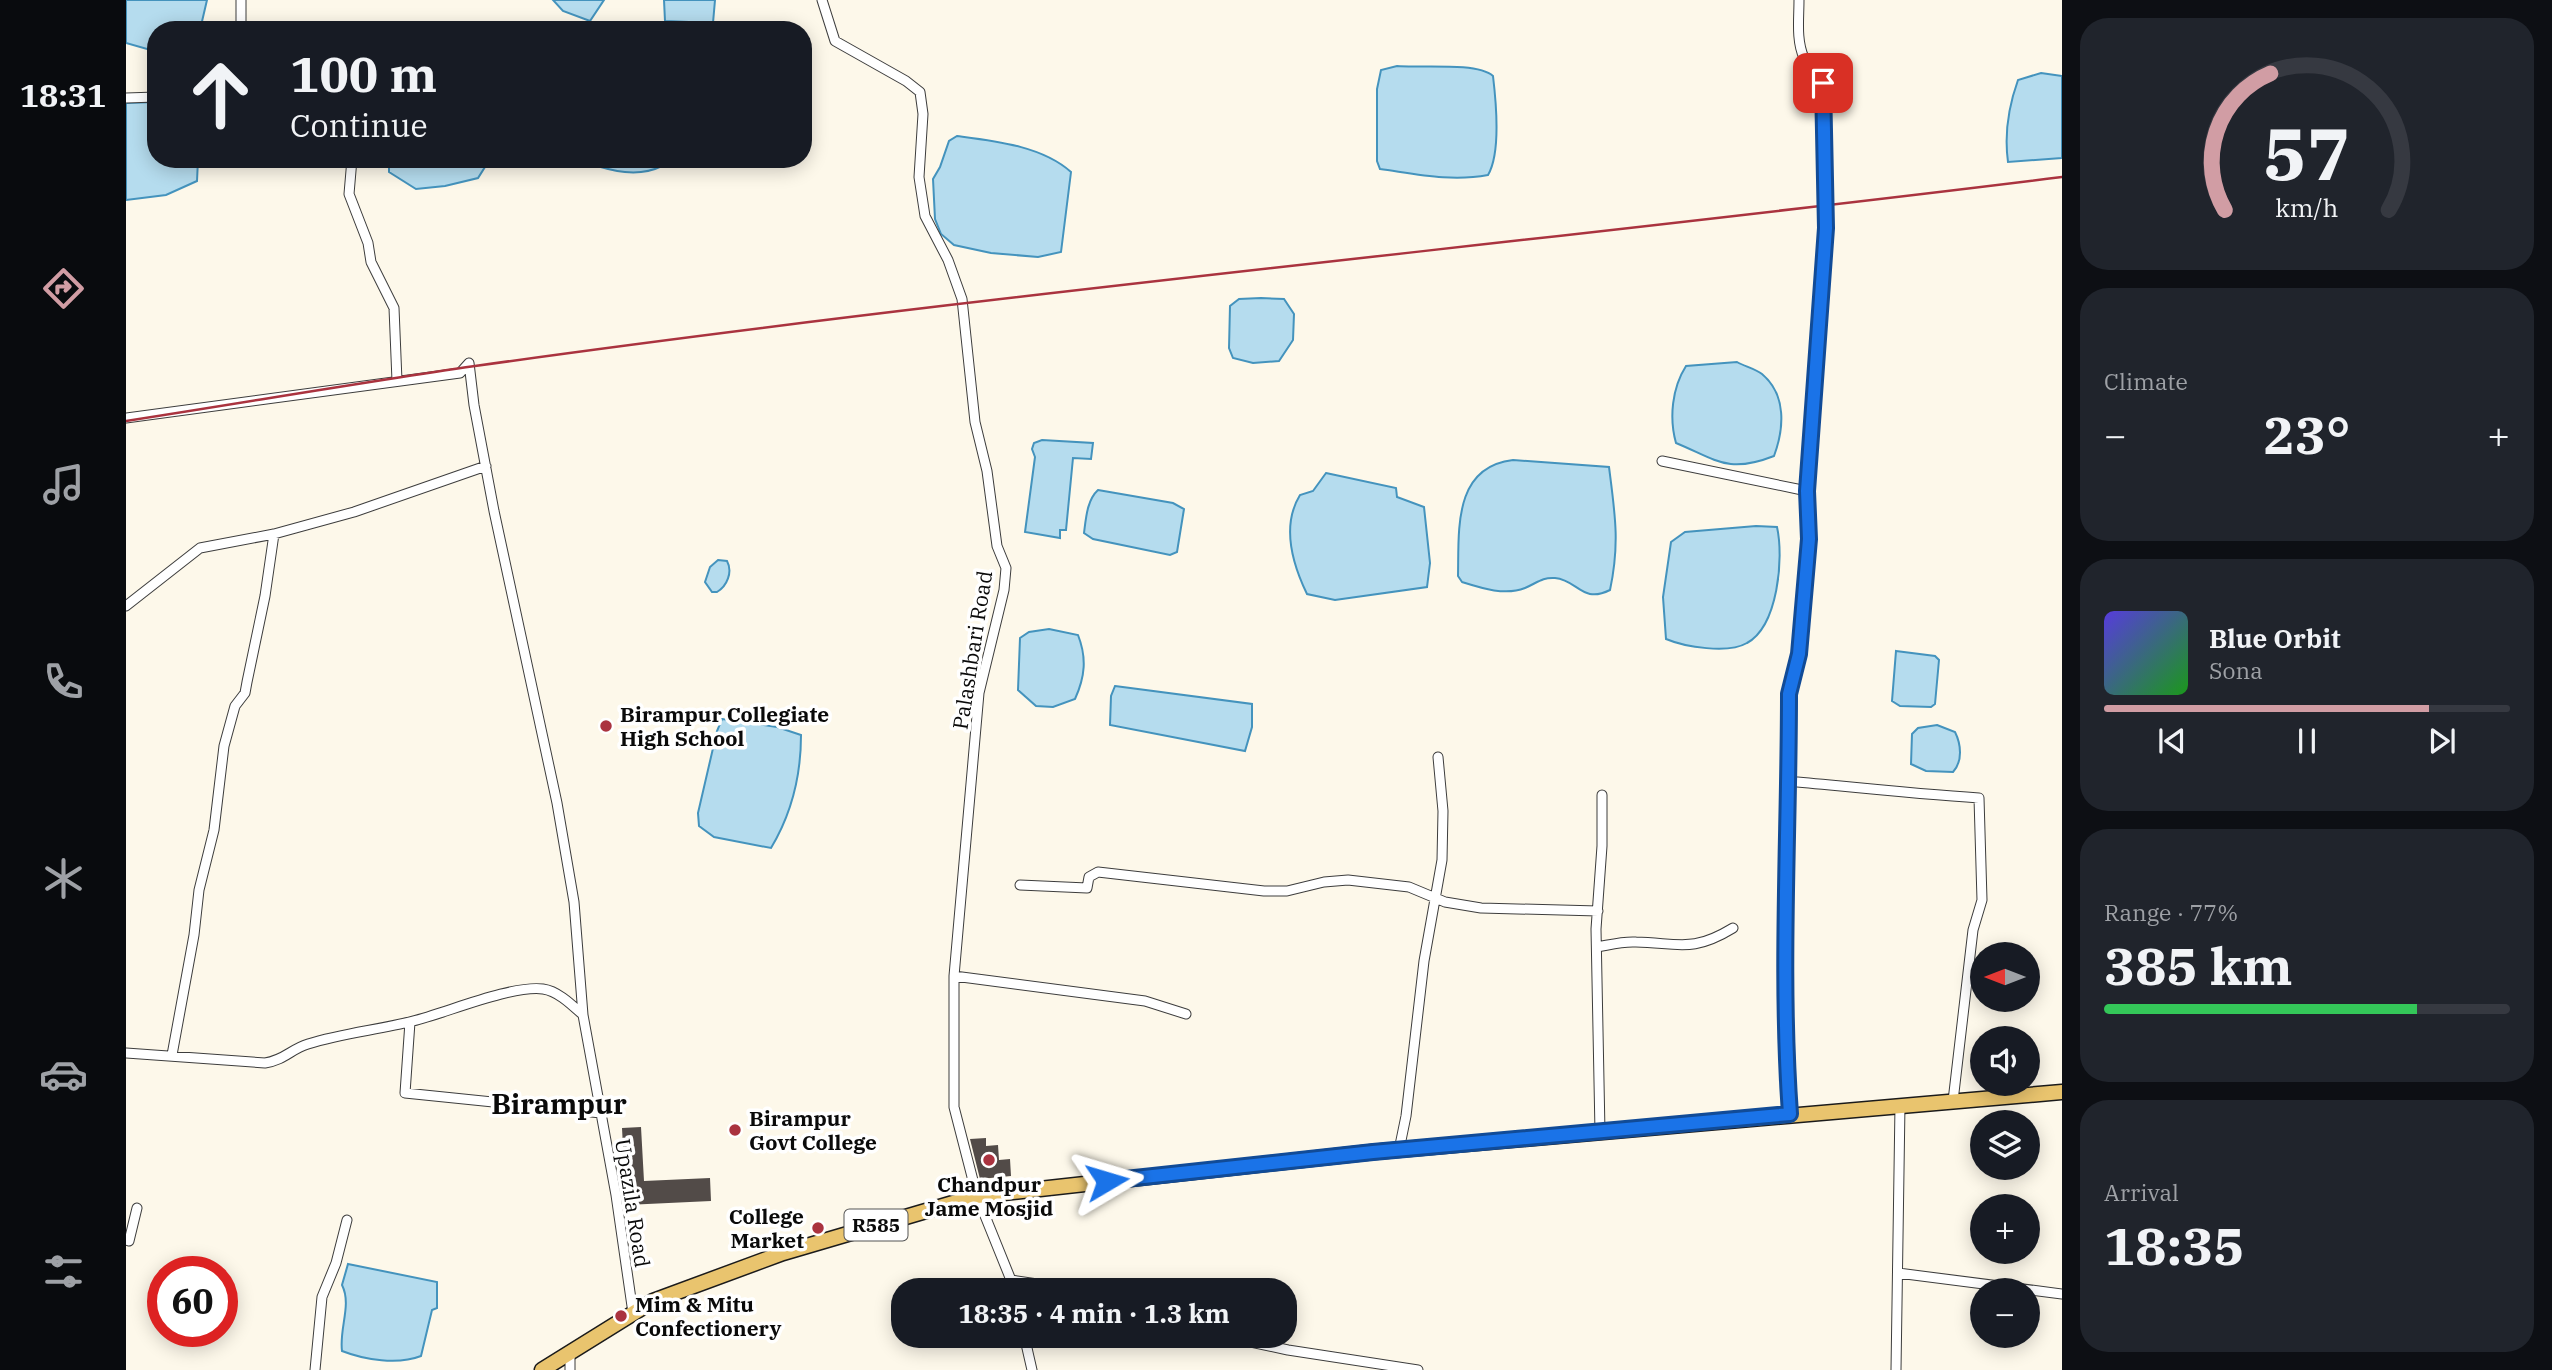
<!DOCTYPE html>
<meta charset="utf-8">
<style>
:root{--surface:#171b24;--page:#20242c;--text:#f1f3f6;--muted:#9ea1a6;--line:#363941;--accent:#d19da4}
body{margin:0;font-family:"IBM Plex Serif",serif;background:var(--page);color:var(--text);height:100vh;display:flex;flex-direction:column;font-size:26px;white-space:nowrap}
*{box-sizing:border-box;margin:0}
p{font-size:23px;color:var(--muted)}
.icon{flex:none;width:38px;height:38px;fill:none;stroke:currentColor;stroke-width:2;stroke-linecap:round;stroke-linejoin:round}
.map{position:relative;flex:1;overflow:hidden}
.sheet{display:flex;flex-direction:column;gap:18px;padding:18px;background:#0d0f14;width:490px}
.sheet>*{flex:none}
.banner{position:absolute;left:21px;top:21px;width:665px;height:147px;border-radius:28px;box-shadow:0 4px 18px #0003;background:#171b24;color:var(--text);overflow:hidden}
.needle{width:46px;rotate:270deg}
.fabs{position:absolute;left:1844px;top:942px;display:grid;gap:14px}
.fabs a{display:grid;place-items:center;width:70px;height:70px;border-radius:50%;background:var(--surface);box-shadow:0 4px 18px #0003;font-size:35px}
.speed{position:absolute;left:21px;top:1256px;display:flex;gap:14px;font-size:35px;font-weight:700;text-align:center}
.speed>*{display:grid;place-content:center;width:91px;height:91px;border-radius:50%;background:var(--surface);box-shadow:0 4px 18px #0003;line-height:1}
.speed .limit{border:10px solid #d22;background:#fff;color:#111}
.pin{position:absolute;display:grid;place-items:center;width:60px;height:60px;color:#fff;margin:-30px;border-radius:14px;box-shadow:0 4px 10px #0006}
.me{position:absolute;width:77px;margin:-38px;rotate:83deg;stroke-linejoin:round;filter:drop-shadow(0 0 5px #0008)}
.turn{display:flex;align-items:center;gap:24px;height:147px;padding:0 28px;font-size:32px}
.turn .icon{width:91px;height:91px;stroke-width:2.5}
.turn b{display:block;font-size:49px;line-height:60px}
.big{font-size:52px;font-weight:700;line-height:1.1}
.sheet .tile{flex:1;display:flex;flex-direction:column;justify-content:center;gap:10px;min-width:0;padding:0 24px;border-radius:28px;background:var(--page)}
.sheet .dial{align-items:center;gap:0}
.dial svg{height:182px;overflow:visible;fill:none;stroke:var(--line);stroke-width:7;stroke-linecap:round;text-anchor:middle}
.dial text{fill:var(--text);stroke:none}
.song{display:flex;align-items:center;gap:21px}
.cover{width:84px;height:84px;border-radius:10px;background:linear-gradient(135deg,hsl(250 70% 55%),hsl(120 70% 35%))}
.played{height:7px;border-radius:4px;background:linear-gradient(90deg,var(--accent) 80%,var(--line) 80%)}
.keys{display:flex;justify-content:space-around;direction:ltr}
.heat{display:flex;justify-content:space-between;align-items:center;font-size:38px;direction:ltr}
.charge{height:10px;border-radius:5px;background:linear-gradient(90deg,#34c759 77%,var(--line) 0)}
.trip{position:absolute;left:765px;top:1278px;width:406px;height:70px;border-radius:28px;background:var(--surface);box-shadow:0 4px 18px #0003;font-weight:700;line-height:70px;text-align:center}
main{display:flex;flex:1;min-height:0}
.dock{display:flex;flex-direction:column;width:126px;justify-content:space-around;align-items:center;background:#090b0e;color:var(--muted)}
.dock .icon{width:49px;height:49px}
.dock .on{color:var(--accent)}
.dock b{font-size:32px;color:var(--text)}
.map>svg:first-child{display:block}
.water{fill:#b5dcee;stroke:#4493bd;stroke-width:2}
.building{fill:#524b48}
.lines{fill:none;stroke-linecap:round;stroke-linejoin:round}
.minor-casing{stroke:#3d3d3d;stroke-width:11}
.primary-casing{stroke:#1b1b1b;stroke-width:17}
.minor{stroke:#fff;stroke-width:9}
.primary{stroke:#e9c46e;stroke-width:14}
.rail{stroke:#aa333f;stroke-width:2.5}
.route-casing{stroke:#114b97;stroke-width:18}
.route{stroke:#1a73e8;stroke-width:12}
.poi-dot{fill:#aa333f;stroke:#fff;stroke-width:2.5}
.labels{text-anchor:middle;dominant-baseline:central;stroke-width:7;stroke-linejoin:round;paint-order:stroke}
.shield{fill:#fff;stroke:#545454;stroke-width:2}
.shield-label{font-size:19px;font-weight:bold;fill:#0a0a0a}
.street-label{font-size:21px;fill:#0a0a0a;stroke:#fff}
.poi-label{font-size:21px;font-weight:bold;fill:#0a0a0a;stroke:#fff;text-anchor:start}
.district-label{font-size:28px;font-weight:bold;fill:#0a0a0a;stroke:#fff}
</style>
<main>
<nav class="dock">
<b>18:31</b>
<svg class="icon on" aria-label="directions" viewBox="0 0 24 24"><path d="M12 3l9 9-9 9-9-9zM9 14v-3h6M13 9l2 2-2 2"/></svg>
<svg class="icon" aria-label="music" viewBox="0 0 24 24"><path d="M9 18V5l10-2v13"/><circle cx="6" cy="18" r="3"/><circle cx="16" cy="16" r="3"/></svg>
<svg class="icon" aria-label="phone" viewBox="0 0 24 24"><path d="M5 4h4l2 5-3 2q2 4 5 5l2-3 5 2v4C11 20 4 13 5 4z"/></svg>
<svg class="icon" aria-label="climate" viewBox="0 0 24 24"><path d="M12 3v18M4 7l16 10M4 17L20 7"/></svg>
<svg class="icon" aria-label="car" viewBox="0 0 24 24"><path d="M5 17H2v-5l4-1 3-4h7l3 4 3 1v5h-3M9 17h6M6 11h13"/><circle cx="7" cy="17" r="2"/><circle cx="17" cy="17" r="2"/></svg>
<svg class="icon" aria-label="filters" viewBox="0 0 24 24"><path d="M4 7h16M4 17h16"/><circle cx="9" cy="7" r="2"/><circle cx="15" cy="17" r="2"/></svg>
</nav>
<div class="map">
<svg width="1936" height="1370" viewBox="0 0 1936 1370">
<rect width="100%" height="100%" fill="#fdf8ea"/>
<!-- water -->
<path class="water" d="M0,0H81L74,30H30L28,51L0,43Z
M427,0H478L464,21L437,11Z
M538,0H589L587,23L539,21Z
M1271,66C1293,68 1351,62 1367,76C1370,101 1375,153 1362,175C1325,182 1290,174 1254,169L1251,161V89L1255,70Z
M1915,73L1936,76V158L1882,162C1878,133 1882,108 1892,80Z
M30,102V159H72L71,181L40,195L0,200V103Z
M831,136C869,141 916,146 945,172L935,252L912,257L865,253L828,245L815,234L809,219L807,179L814,167L823,141Z
M263,159H364L352,178L319,186L290,189L263,172Z
M460,159H537L536,166C512,178 486,171 461,163Z
M1135,298L1158,299L1168,314L1167,340L1153,361L1127,363L1107,358L1103,348L1104,306L1113,299Z
M1611,362C1618,366 1630,369 1636,374C1661,395 1658,429 1648,456C1602,474 1591,460 1550,443C1543,418 1546,388 1560,366Z
M916,440L967,443L965,459L947,458L940,530H934V538L899,532L909,457L906,449L908,443Z
M1387,460L1483,467C1489,514 1494,543 1484,590C1456,604 1452,580 1429,578C1416,577 1411,583 1399,588C1379,596 1355,588 1336,582L1332,576C1333,530 1327,467 1387,460Z
M1200,473L1270,488L1271,497L1298,507L1304,563L1301,587L1209,600L1181,594C1166,563 1155,526 1174,495L1187,491Z
M972,490L1047,503L1058,509L1051,552L1044,555L967,539L958,533C960,518 961,500 972,490Z
M1630,526L1651,527C1658,558 1652,626 1621,643C1602,654 1559,647 1540,639L1537,597L1545,542L1559,532Z
M592,560L601,561C607,572 601,586 591,592H586L579,582L584,567Z
M923,629L952,635C961,658 959,677 949,699L927,707L910,706L892,690L894,638L903,632Z
M1770,651L1809,656L1813,660L1809,704L1805,707L1774,706L1766,701Z
M989,686L1126,704V727L1119,751L984,725L985,696Z
M596,719L651,727L675,735C675,775 666,813 645,848L588,837L573,826L572,813L591,731Z
M1811,725L1829,732C1835,744 1837,761 1827,772L1800,771L1785,764L1786,734L1792,728Z
M222,1264L311,1282V1308L306,1310L295,1356C272,1365 239,1360 216,1351C213,1328 226,1305 216,1285Z"/>
<!-- building -->
<path class="building" d="M515,1127L518,1181L584,1178L585,1201L500,1205L496,1128Z
M860,1138V1146L872,1145L873,1160L884,1159L885,1176L854,1179L844,1139Z"/>
<g class="lines">
<defs>
<path id="minor" d="M696,0L709,41L780,81L794,92L797,114L793,177L799,216L822,260L836,299L849,422L861,471L871,546L880,568L878,590L853,693L828,976V1107L851,1196L889,1290
M115,30V0
M0,98L30,97
M226,159L223,194L242,243L245,262L268,308L271,381
M343,363L348,405L368,511L431,803L448,902L457,1015L490,1195L507,1313
M0,418L334,373L343,363
M1536,461L1681,491
M0,606L74,548L148,534L228,512L360,466
M1662,781C1726,787 1789,794 1853,798L1856,900L1847,930L1827,1101
M894,885L961,888L963,877L972,872L1138,891H1161L1198,882L1222,880L1283,887L1319,902L1355,908L1472,911
M1471,947C1483,945 1497,941 1510,942C1553,943 1566,953 1607,928
M828,976L1019,1001L1060,1014
M284,1022L279,1093L475,1113
M0,1053L139,1063C159,1060 165,1049 182,1044C217,1033 252,1030 287,1021C320,1013 385,985 417,989C432,991 446,1005 457,1015
M46,1055L68,935L73,890L88,830L98,746L109,706L119,693L121,682L139,596L148,534
M1664,1114L1658,1036L1661,985L1663,693L1673,654L1683,539L1681,491L1700,228L1698,91C1696,76 1684,72 1678,58C1670,40 1673,19 1673,0
M1474,1132L1470,929L1476,846V795
M1273,1150L1280,1116L1298,961L1316,860L1317,811L1312,757
M0,1240L3,1241L11,1208
M1772,1273L1936,1294
M885,1280L952,1290
M898,1335L906,1370
M1092,1335L1162,1350L1292,1370
M189,1370L196,1297L210,1263L221,1220
M444,1370V1353
M1770,1370L1774,1105"/>
<path id="primary" d="M416,1370L527,1301L657,1253L851,1196L1247,1152L1936,1092"/>
</defs>
<!-- minor casing -->
<use href="#minor" class="minor-casing"/>
<!-- primary casing -->
<use href="#primary" class="primary-casing"/>
<!-- minor -->
<use href="#minor" class="minor"/>
<!-- primary -->
<use href="#primary" class="primary"/>
<!-- rail -->
<path class="rail" d="M0,421C116,403 232,383 349,366C876,292 1407,243 1936,177"/>
</g>
<g class="lines">
<defs>
<path id="route" d="M981,1181L1247,1152L1664,1114C1654,975 1663,833 1663,694L1673,654L1683,539L1681,491L1700,228L1697,83"/>
</defs>
<!-- route casing -->
<use href="#route" class="route-casing"/>
<!-- route -->
<use href="#route" class="route"/>
</g>
<!-- markers -->
<g class="poi-dot">
<circle cx="480" cy="726" r="7"/>
<circle cx="609" cy="1130" r="7"/>
<circle cx="863" cy="1160" r="7"/>
<circle cx="692" cy="1228" r="7"/>
<circle cx="495" cy="1316" r="7"/>
</g>
<g class="labels">
<!-- shield labels -->
<rect class="shield" x="718.5" y="1209.5" width="63" height="31" rx="5"/>
<g class="shield-label">
<text x="750" y="1225">R585</text>
</g>
<!-- street labels -->
<g class="street-label">
<text transform="translate(846 650) rotate(-81)">Palashbari Road</text>
<text transform="translate(507 1203) rotate(81)">Upazila Road</text>
</g>
<!-- poi labels -->
<g class="poi-label">
<text x="494" y="714">Birampur Collegiate<tspan x="494" dy="24">High School</tspan></text>
<text x="623" y="1118">Birampur<tspan x="623" dy="24">Govt College</tspan></text>
<text x="863" y="1184" text-anchor="middle">Chandpur<tspan x="863" dy="24">Jame Mosjid</tspan></text>
<text x="678" y="1216" text-anchor="end">College<tspan x="678" dy="24">Market</tspan></text>
<text x="509" y="1304">Mim &amp; Mitu<tspan x="509" dy="24">Confectionery</tspan></text>
</g>
<!-- district labels -->
<g class="district-label">
<text x="433" y="1103">Birampur</text>
</g>
</g>
</svg>
<div class="fabs">
<a><svg class="needle" viewBox="-14 -14 28 28"><path d="M0-13l5 13h-10z" fill="#e53935"/><path d="M0 13l5-13h-10z" fill="#9ea1a6"/></svg></a>
<a><svg class="icon" aria-label="sound" viewBox="0 0 24 24"><path d="M4 9h4l5-4v14l-5-4H4zM17 9q2 3 0 6"/></svg></a>
<a><svg class="icon" aria-label="layers" viewBox="0 0 24 24"><path d="M12 4l9 5-9 5-9-5zM3 14l9 5 9-5"/></svg></a>
<a>+</a>
<a>−</a>
</div>
<div class="speed"><div class="limit">60</div></div>
<div class="pin" style="left:1697px;top:83px;background:#d93025"><svg class="icon" aria-label="arrive" viewBox="0 0 24 24"><path d="M6 21V4h12l-3 4 3 4H6"/></svg></div>
<svg class="me" style="left:981px;top:1181px" viewBox="-20 -20 40 40"><path d="M0-17L14 15 0 8-14 15z" fill="#1a73e8" stroke="#fff" stroke-width="4"/></svg>
<div class="trip">18:35 · 4 min · 1.3 km</div>
<div class="banner">
<div class="turn"><svg class="icon" aria-label="ahead" viewBox="0 0 24 24"><path d="M12 20V5M6 11l6-6 6 6"/></svg><div><b>100 m</b>Continue</div></div>
</div>
</div>
<section class="sheet">
<div class="tile dial"><svg viewBox="0 0 100 80">
<path d="M14 69A42 42 0 1 1 86 69"/>
<path d="M14 69A42 42 0 0 1 34 9" stroke="#d19da4"/>
<text x="50" y="56" font-size="32" font-weight="700">57</text>
<text x="50" y="72" font-size="11">km/h</text>
</svg></div>
<div class="tile"><p>Climate</p>
<div class="heat"><a>−</a><b class="big">23°</b><a>+</a></div>
</div>
<div class="tile">
<div class="song"><i class="cover"></i><div><b>Blue Orbit</b><p>Sona</p></div></div>
<div class="played"></div>
<div class="keys"><svg class="icon" aria-label="previous" viewBox="0 0 24 24"><path d="M18 5L8 12l10 7zM5 5v14"/></svg><svg class="icon" aria-label="pause" viewBox="0 0 24 24"><path d="M8 5v14M16 5v14"/></svg><svg class="icon" aria-label="next" viewBox="0 0 24 24"><path d="M6 5l10 7-10 7zM19 5v14"/></svg></div>
</div>
<div class="tile"><p>Range · 77%</p><b class="big">385 km</b><div class="charge"></div></div>
<div class="tile"><p>Arrival</p><b class="big">18:35</b></div>
</section>
</main>
